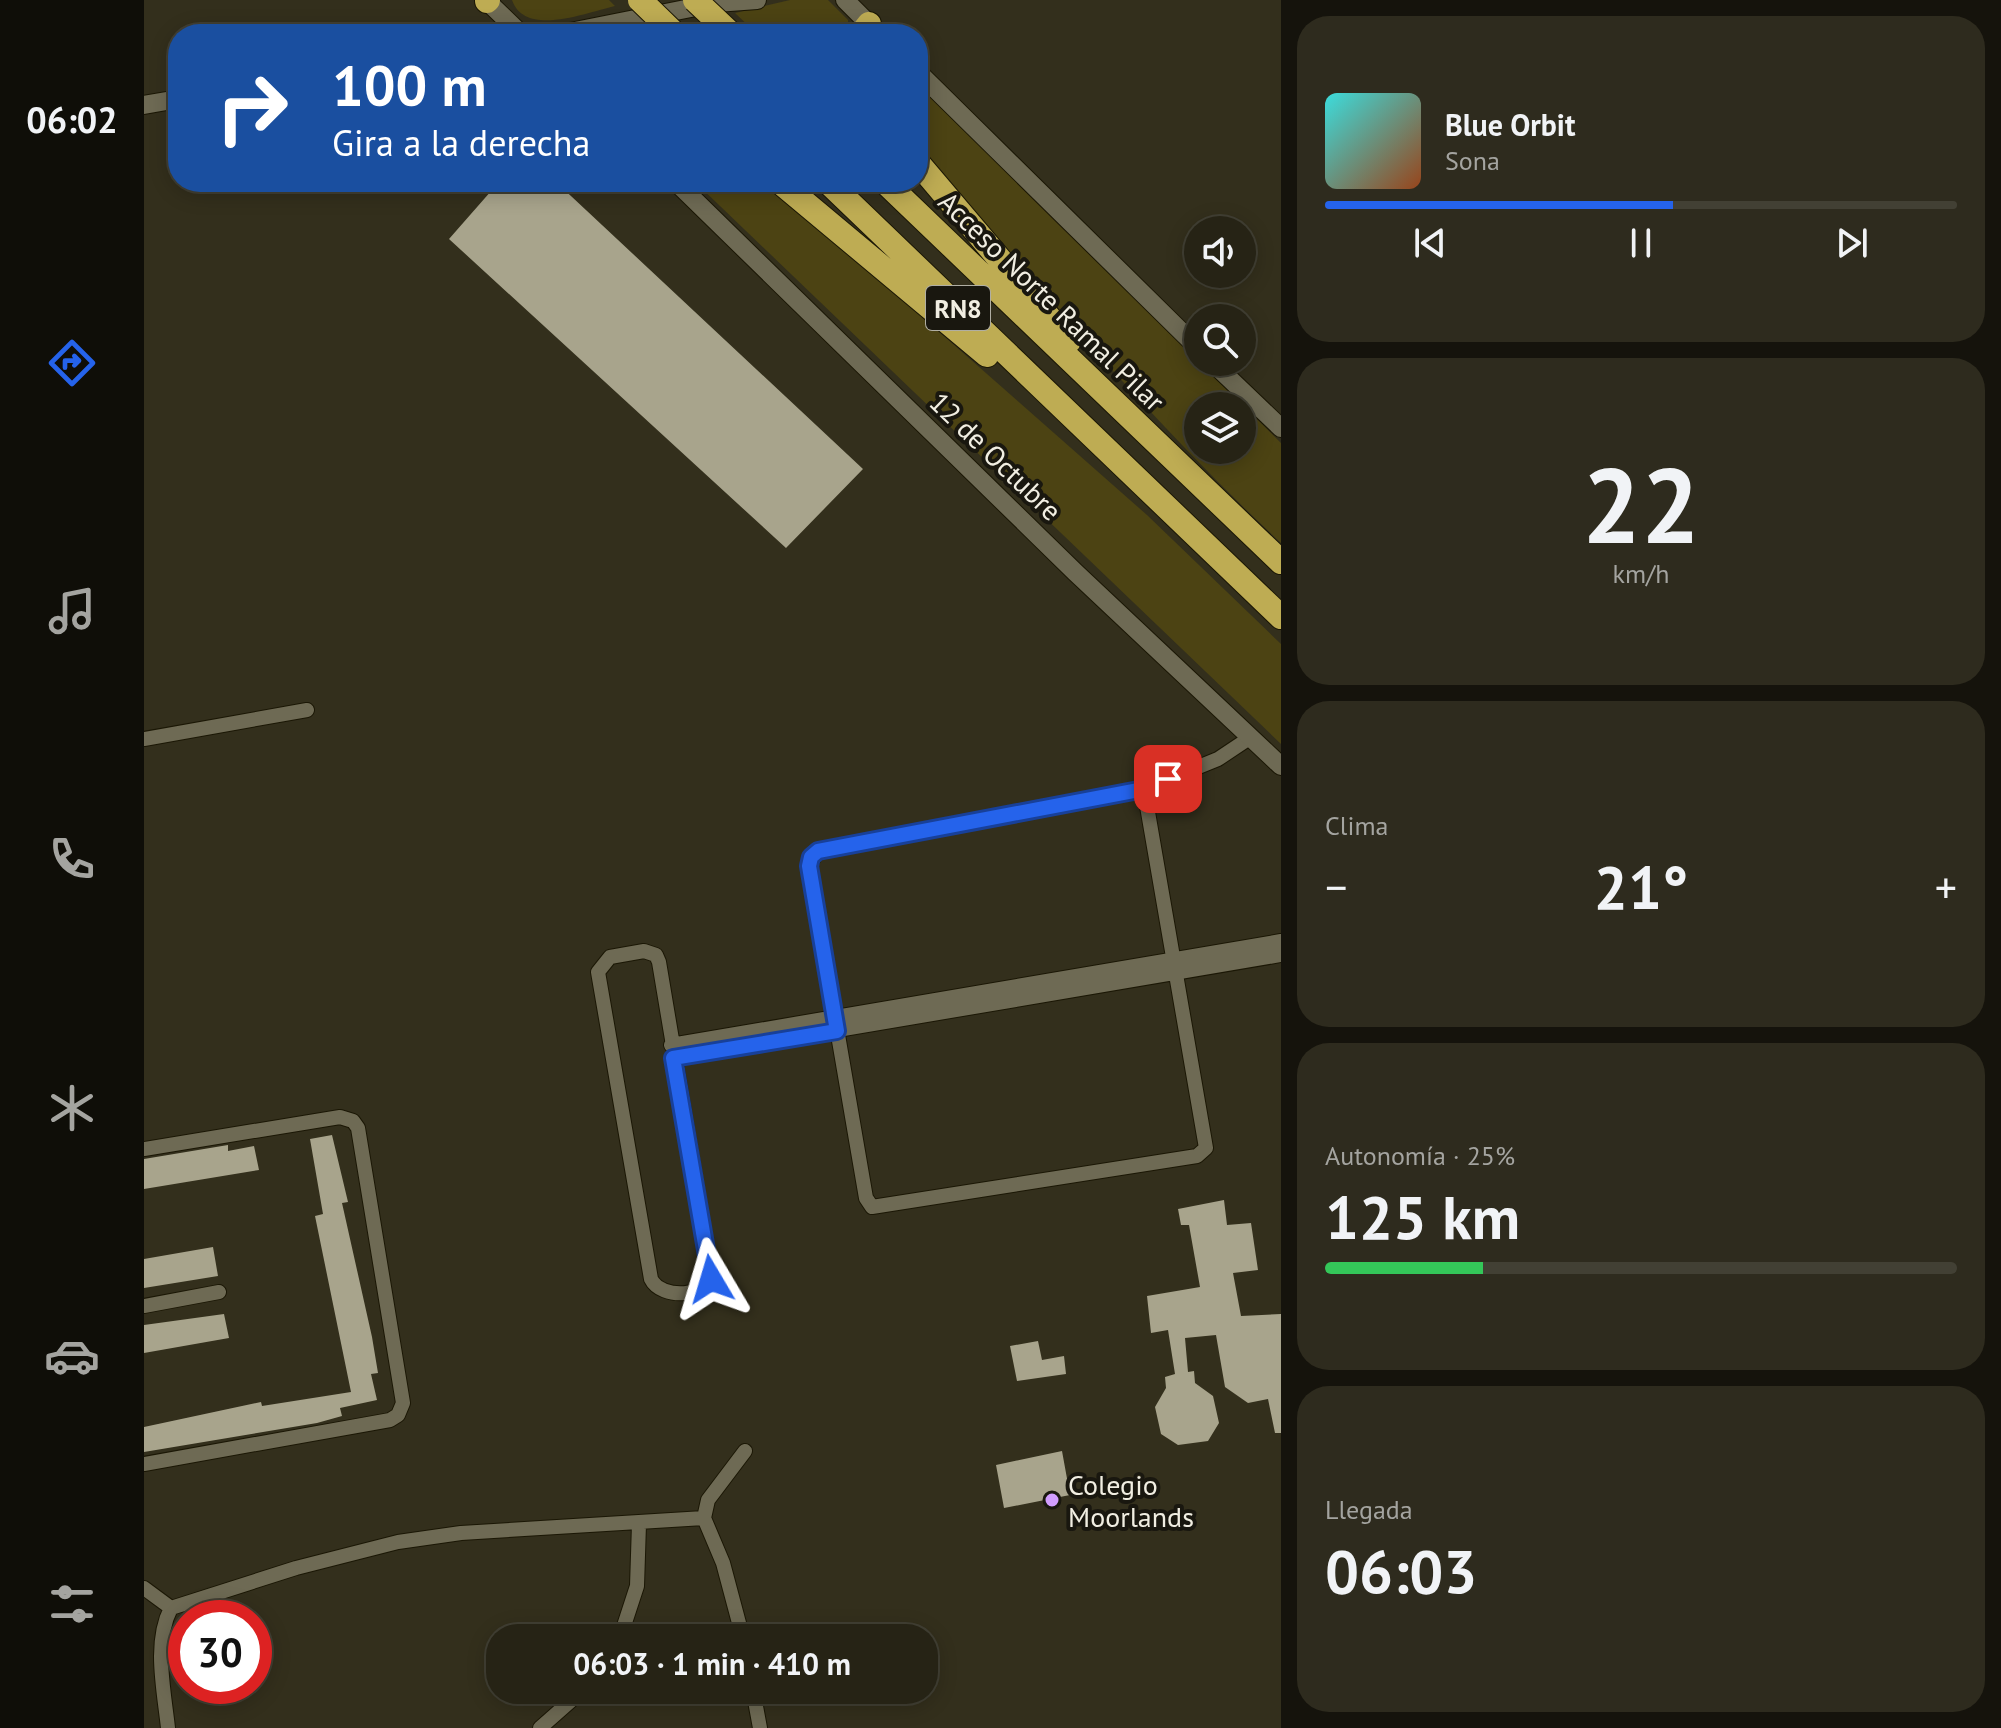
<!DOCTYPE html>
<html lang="es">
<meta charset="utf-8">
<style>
:root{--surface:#262315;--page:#2e2b1e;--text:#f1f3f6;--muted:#a4a4a0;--line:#424034;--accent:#2563eb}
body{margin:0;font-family:"PT Sans",sans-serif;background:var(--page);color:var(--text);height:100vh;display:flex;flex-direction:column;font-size:30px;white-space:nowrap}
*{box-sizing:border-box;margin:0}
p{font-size:26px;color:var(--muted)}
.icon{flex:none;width:44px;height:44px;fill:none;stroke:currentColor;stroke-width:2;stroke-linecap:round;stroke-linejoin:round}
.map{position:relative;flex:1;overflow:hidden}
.sheet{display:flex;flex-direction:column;gap:16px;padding:16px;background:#15130c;width:720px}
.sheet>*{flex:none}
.guide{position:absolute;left:24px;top:24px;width:760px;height:168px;border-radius:32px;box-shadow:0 4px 20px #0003,0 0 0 2px var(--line);background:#1a4fa0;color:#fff;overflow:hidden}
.fabs{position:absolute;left:1040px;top:216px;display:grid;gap:16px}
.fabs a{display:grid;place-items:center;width:72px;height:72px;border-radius:50%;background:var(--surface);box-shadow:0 4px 20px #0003,0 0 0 2px var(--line);font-size:40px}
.speed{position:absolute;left:24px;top:1600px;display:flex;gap:16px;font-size:40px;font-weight:700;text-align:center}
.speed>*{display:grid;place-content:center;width:104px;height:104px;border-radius:50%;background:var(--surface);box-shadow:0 4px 20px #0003,0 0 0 2px var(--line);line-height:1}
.speed .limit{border:12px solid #d22;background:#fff;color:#111}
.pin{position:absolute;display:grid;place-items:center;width:68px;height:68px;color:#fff;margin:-34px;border-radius:16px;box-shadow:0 4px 12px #0006}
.me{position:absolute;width:88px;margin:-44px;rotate:353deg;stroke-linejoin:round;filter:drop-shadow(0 0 6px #0008)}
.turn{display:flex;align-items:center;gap:28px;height:168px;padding:0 32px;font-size:36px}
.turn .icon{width:104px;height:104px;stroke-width:2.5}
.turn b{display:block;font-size:56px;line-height:68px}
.big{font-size:60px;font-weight:700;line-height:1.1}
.sheet .card{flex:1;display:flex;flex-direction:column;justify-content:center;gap:12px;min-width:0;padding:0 28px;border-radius:32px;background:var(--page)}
.sheet .dial{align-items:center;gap:0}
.dial b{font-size:104px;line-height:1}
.song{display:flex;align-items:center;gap:24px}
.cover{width:96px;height:96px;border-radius:12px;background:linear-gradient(135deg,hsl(180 70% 55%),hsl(20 70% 35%))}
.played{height:8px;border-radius:4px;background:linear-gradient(90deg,var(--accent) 55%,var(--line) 55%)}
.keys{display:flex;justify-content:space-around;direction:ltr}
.heat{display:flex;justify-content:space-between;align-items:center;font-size:44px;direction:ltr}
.charge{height:12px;border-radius:6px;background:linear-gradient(90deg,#34c759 25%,var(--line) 0)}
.trip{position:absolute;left:342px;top:1624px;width:452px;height:80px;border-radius:32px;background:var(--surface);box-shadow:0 4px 20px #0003,0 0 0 2px var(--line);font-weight:700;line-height:80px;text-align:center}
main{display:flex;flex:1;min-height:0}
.tabs{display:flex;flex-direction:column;width:144px;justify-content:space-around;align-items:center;background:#0f0e08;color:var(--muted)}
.tabs .icon{width:56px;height:56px}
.tabs .selected{color:var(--accent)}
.tabs b{font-size:36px;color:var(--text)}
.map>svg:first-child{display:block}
.green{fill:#4c4313;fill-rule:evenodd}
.building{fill:#a8a48c}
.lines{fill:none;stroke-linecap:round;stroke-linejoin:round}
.minor-casing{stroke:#1b1705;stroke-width:16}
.tertiary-casing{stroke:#1b1705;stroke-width:20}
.motorway-casing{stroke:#1b1705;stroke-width:26}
.minor{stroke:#6e6a54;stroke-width:14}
.tertiary{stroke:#6e6a54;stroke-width:18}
.motorway{stroke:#beac53;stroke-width:24}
.motorway-bridge-casing{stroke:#1b1705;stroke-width:26;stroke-linecap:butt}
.motorway-bridge{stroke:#beac53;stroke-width:24}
.route-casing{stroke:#184099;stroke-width:20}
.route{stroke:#2563eb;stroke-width:14}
.poi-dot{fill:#d19dfe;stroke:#19170f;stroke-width:3}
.labels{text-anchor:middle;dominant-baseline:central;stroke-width:8;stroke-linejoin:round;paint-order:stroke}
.shield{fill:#19170f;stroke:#b0aea3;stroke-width:2}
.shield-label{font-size:26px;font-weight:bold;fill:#f1eee2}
.street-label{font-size:28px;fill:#f1eee2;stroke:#19170f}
.poi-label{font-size:28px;fill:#f1eee2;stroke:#19170f;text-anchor:start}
</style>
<main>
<nav class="tabs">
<b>06:02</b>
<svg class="icon selected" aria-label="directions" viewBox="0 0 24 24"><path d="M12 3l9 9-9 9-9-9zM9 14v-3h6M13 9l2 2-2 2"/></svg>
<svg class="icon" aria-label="music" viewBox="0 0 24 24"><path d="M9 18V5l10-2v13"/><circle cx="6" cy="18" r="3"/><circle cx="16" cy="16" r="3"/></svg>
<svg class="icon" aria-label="phone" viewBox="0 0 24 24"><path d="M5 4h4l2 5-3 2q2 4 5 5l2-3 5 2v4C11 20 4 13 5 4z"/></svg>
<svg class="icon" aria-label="climate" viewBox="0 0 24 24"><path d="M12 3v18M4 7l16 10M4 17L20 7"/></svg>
<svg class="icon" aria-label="car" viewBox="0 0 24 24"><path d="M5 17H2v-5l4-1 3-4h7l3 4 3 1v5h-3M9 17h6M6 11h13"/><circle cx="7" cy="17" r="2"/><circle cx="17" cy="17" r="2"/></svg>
<svg class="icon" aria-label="filters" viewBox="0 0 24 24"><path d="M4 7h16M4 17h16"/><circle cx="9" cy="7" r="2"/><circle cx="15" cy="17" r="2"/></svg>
</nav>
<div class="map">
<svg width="1137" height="1728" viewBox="0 0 1137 1728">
<rect width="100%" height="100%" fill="#332f1c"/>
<!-- green -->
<path class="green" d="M368,0H465L471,6C444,12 381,38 368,0Z
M646,0H684L704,20V34H613L591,13Z
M774,81L1137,443V543C1007,422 892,283 774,151ZM1054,406H1098V450H1054Z
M551,182H625L1003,515L1137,644V744Z"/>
<!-- building -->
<path class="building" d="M355,182H412L719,469L642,548L305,239Z
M188,1135L204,1202L198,1203L228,1337L234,1373L227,1374L233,1400L196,1408L198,1416L173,1423L0,1452V1427L117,1402L118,1406L207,1392L171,1216L179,1214L166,1139Z
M84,1145V1151L110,1146L115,1170L0,1189V1159Z
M1080,1200L1083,1225L1107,1223L1114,1270L1089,1273L1097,1316L1137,1314V1433H1131L1124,1399L1104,1403L1081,1387L1072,1335L1041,1338L1044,1372L1050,1371L1051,1383L1069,1396L1075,1423L1064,1441L1034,1445L1017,1434L1011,1407L1022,1388L1021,1377L1031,1374L1024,1330L1007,1333L1003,1296L1056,1287L1045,1225H1037L1034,1209Z
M69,1247L74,1276L0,1288V1259Z
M80,1314L85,1338L0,1353V1325Z
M894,1341L898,1360L920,1356L922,1374L873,1381L866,1346Z
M918,1451L926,1495L860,1508L852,1465Z"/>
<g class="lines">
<defs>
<path id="minor" d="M0,739L163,710
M1000,789L1062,1148L1053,1156L728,1207L722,1198L665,866L674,851L1000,789L1074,759L1107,737
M500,951L512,955L515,962L567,1272C566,1298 517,1300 507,1279L454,972L466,957Z
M527,1045L1137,941
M529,1058L1137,955
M0,1149L196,1117L209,1121L214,1128L259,1403L254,1415L246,1420L0,1464
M0,1306L75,1292
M560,1518L564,1500L601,1451
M0,1588L27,1608
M476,1638L493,1586L495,1524
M609,1690L616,1728
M24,1728C20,1690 9,1643 27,1608L152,1568L254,1542L317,1533L560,1518L579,1563L599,1638
M396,1728L439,1690"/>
<path id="tertiary" d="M701,0L735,34
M343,1L377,34
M416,34L572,3L613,0
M774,72L1054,348
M0,105L34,99
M532,182L931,572L1137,766
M1068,362L1137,428"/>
<path id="motorway" d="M343,1L344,0
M717,34L725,24
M774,163L925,341
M636,182L843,355
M684,182L1137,617
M741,182L1137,562"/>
</defs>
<!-- minor casing -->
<use href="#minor" class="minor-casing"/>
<!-- tertiary casing -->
<use href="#tertiary" class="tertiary-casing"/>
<!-- motorway casing -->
<use href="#motorway" class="motorway-casing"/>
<!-- minor -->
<use href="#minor" class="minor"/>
<!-- tertiary -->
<use href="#tertiary" class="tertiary"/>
<!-- motorway -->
<use href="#motorway" class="motorway"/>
<defs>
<path id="motorway-bridge" d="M496,0L531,34
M551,0L587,34"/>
</defs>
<!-- motorway-bridge casing -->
<use href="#motorway-bridge" class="motorway-bridge-casing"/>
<!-- motorway-bridge -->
<use href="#motorway-bridge" class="motorway-bridge"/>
</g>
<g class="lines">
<defs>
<path id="route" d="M567,1279L529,1058L693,1031L665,866L667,857L674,851L1000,789L1024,779"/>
</defs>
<!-- route casing -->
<use href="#route" class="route-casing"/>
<!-- route -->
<use href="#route" class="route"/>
</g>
<!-- markers -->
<circle class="poi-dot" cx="908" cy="1500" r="8"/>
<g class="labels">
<!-- shield labels -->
<rect class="shield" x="782" y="286" width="64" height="44" rx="6"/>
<g class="shield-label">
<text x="814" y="308">RN8</text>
</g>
<!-- street labels -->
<g class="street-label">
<text transform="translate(908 301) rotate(44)">Acceso Norte Ramal Pilar</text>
<text transform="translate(852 456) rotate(44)">12 de Octubre</text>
</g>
<!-- poi labels -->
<g class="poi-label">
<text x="924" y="1484">Colegio<tspan x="924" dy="32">Moorlands</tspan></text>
</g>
</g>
</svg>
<div class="fabs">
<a><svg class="icon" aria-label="sound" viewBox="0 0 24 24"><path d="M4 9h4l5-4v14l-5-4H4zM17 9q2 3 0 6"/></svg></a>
<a><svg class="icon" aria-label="search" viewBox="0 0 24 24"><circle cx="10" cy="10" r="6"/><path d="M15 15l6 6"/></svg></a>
<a><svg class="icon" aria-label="layers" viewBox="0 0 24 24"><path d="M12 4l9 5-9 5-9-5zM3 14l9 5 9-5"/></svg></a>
</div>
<div class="speed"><div class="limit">30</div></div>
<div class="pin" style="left:1024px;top:779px;background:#d93025"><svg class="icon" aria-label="arrive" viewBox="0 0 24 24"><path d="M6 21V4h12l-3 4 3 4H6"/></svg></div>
<svg class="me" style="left:567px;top:1279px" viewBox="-20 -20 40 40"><path d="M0-17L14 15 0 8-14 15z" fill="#2563eb" stroke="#fff" stroke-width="4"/></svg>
<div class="trip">06:03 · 1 min · 410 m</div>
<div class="guide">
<div class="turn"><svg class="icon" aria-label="right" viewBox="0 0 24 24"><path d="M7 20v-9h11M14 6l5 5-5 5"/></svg><div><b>100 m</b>Gira a la derecha</div></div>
</div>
</div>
<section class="sheet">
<div class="card">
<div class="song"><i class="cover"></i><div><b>Blue Orbit</b><p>Sona</p></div></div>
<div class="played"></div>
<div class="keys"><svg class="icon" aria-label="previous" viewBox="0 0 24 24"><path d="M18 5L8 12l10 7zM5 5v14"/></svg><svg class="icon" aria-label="pause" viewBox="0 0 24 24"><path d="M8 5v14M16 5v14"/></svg><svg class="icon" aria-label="next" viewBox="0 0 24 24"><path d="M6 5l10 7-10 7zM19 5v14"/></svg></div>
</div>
<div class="card dial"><b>22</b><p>km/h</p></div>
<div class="card"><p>Clima</p>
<div class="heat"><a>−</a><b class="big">21°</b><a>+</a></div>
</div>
<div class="card"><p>Autonomía · 25%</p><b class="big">125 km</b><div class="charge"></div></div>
<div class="card"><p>Llegada</p><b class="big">06:03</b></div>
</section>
</main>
